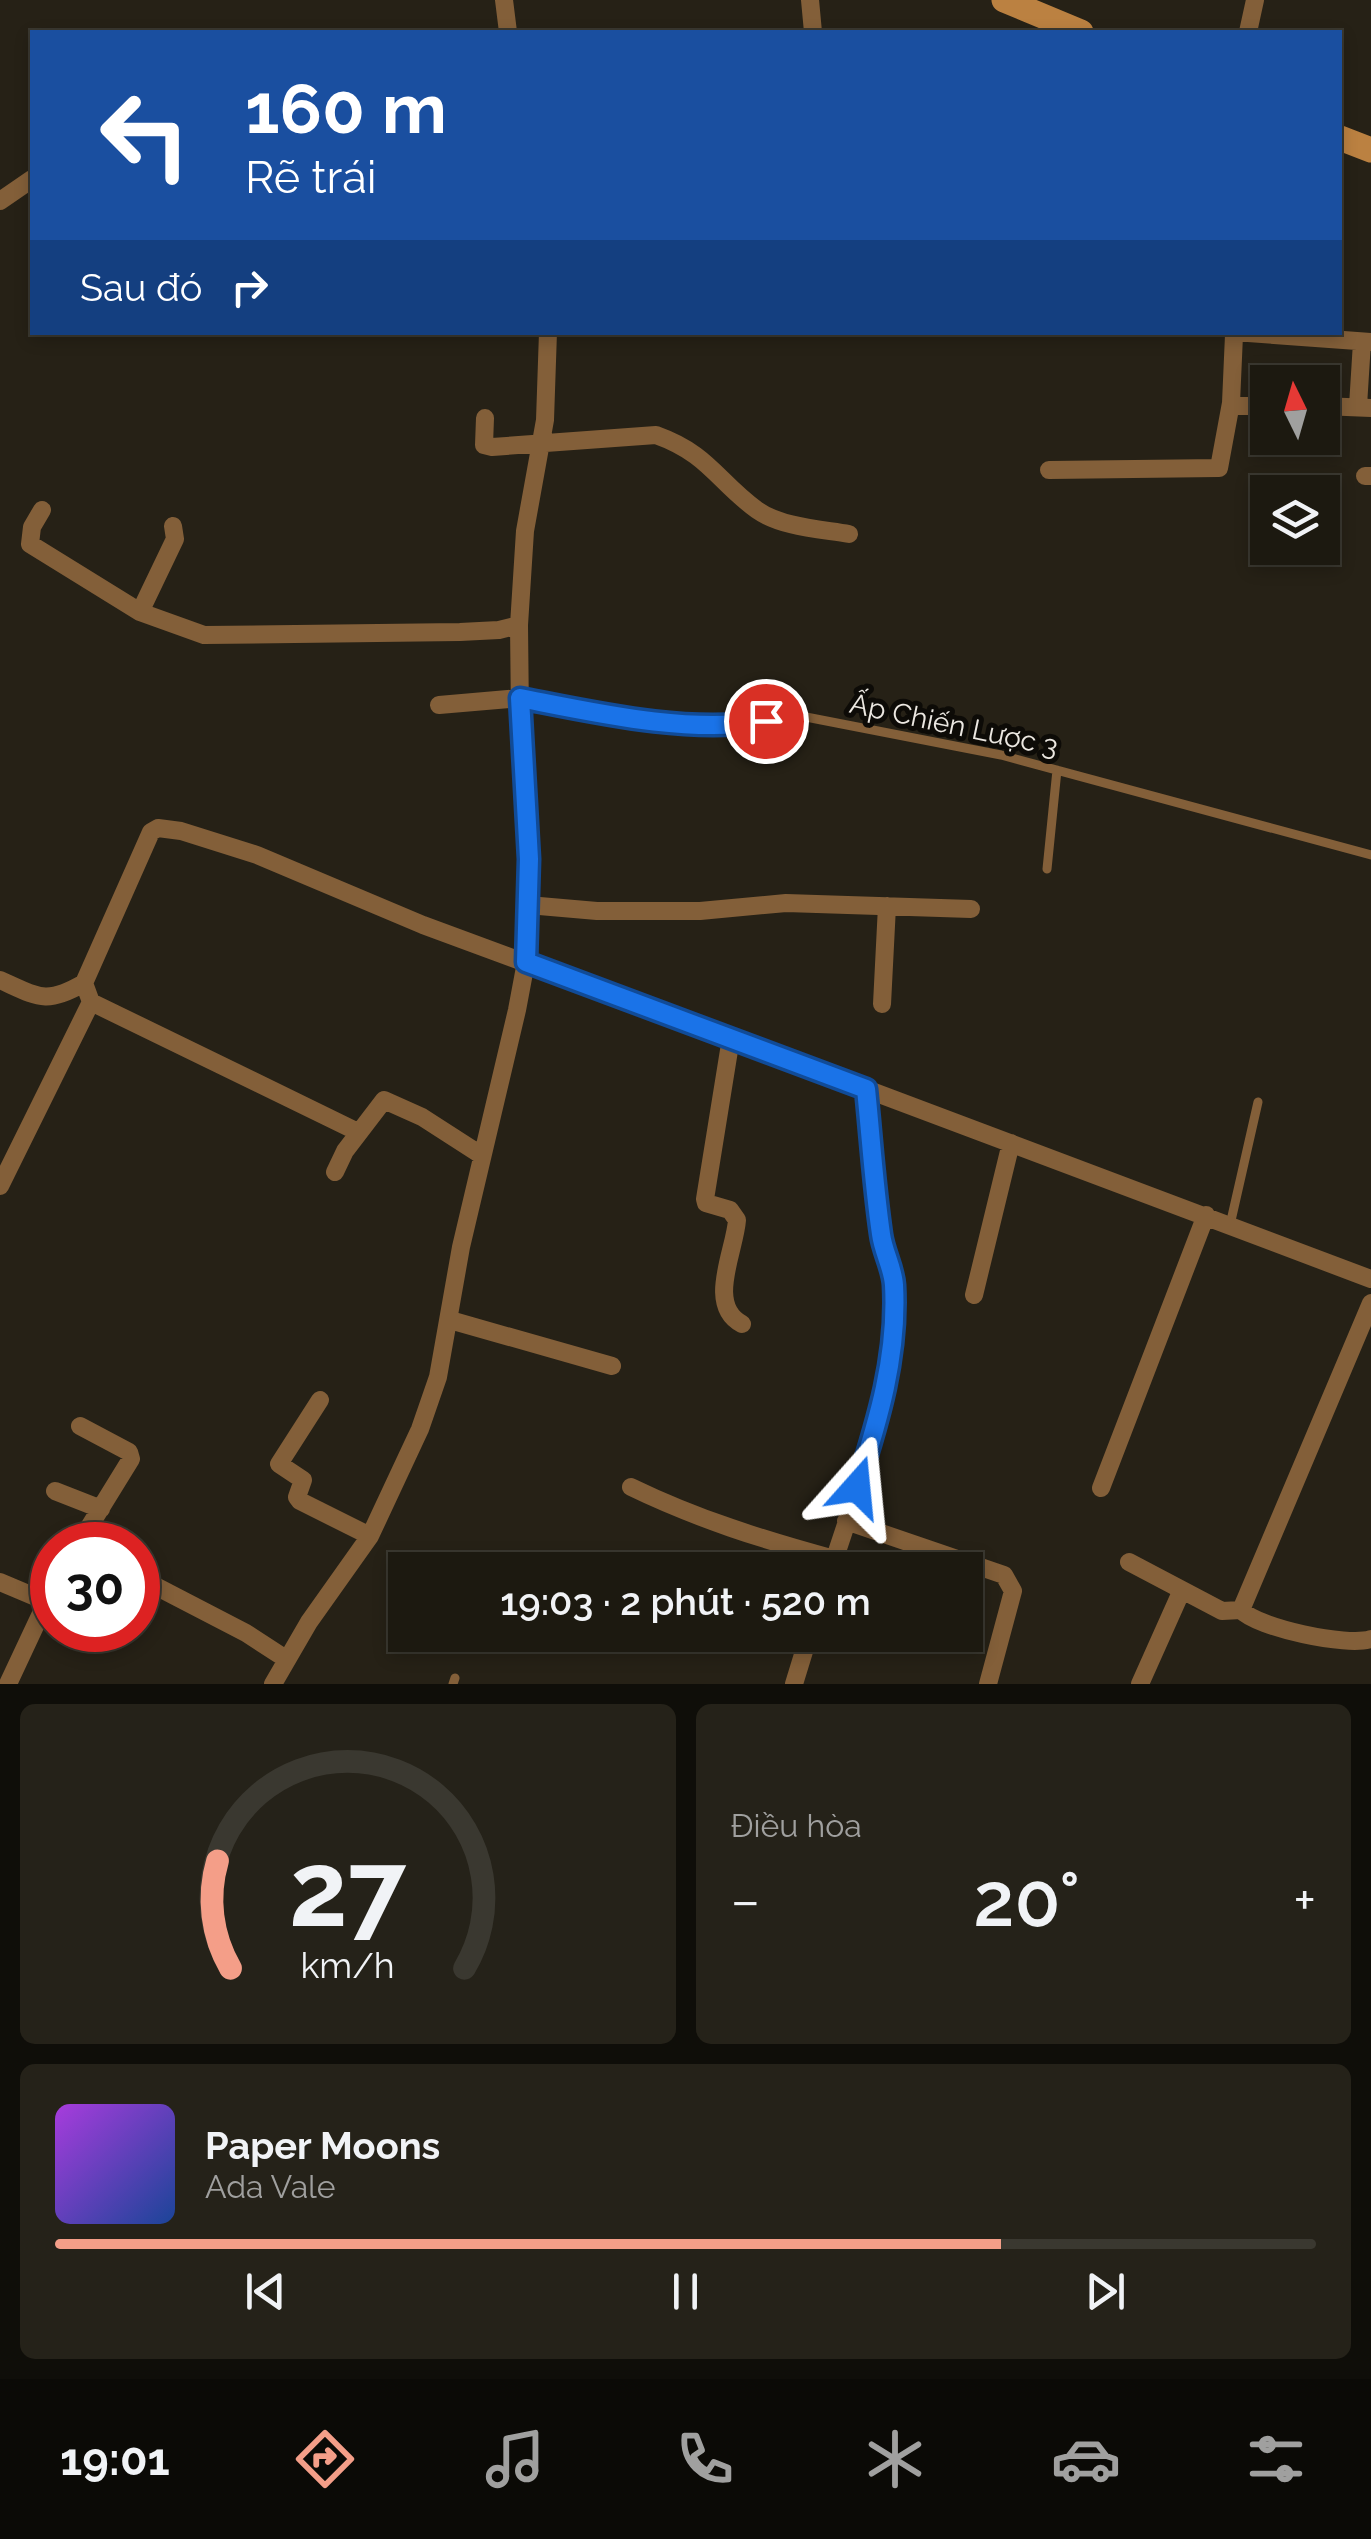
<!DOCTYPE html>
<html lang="vi">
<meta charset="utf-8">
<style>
:root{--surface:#1c1910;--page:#252219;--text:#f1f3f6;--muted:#a0a09f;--line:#3a3830;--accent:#f49e88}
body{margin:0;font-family:Raleway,sans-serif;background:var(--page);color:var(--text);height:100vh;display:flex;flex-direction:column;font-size:38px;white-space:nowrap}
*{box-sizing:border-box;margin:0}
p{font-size:32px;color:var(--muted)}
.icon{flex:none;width:55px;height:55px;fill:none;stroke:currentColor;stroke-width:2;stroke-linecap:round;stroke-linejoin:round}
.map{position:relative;height:1684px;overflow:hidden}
.sheet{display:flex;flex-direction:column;gap:20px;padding:20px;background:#0f0e09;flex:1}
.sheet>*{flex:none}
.hud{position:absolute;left:30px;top:30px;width:1312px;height:305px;border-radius:0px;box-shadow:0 5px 15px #0003,0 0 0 2px var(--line);background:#1a4fa0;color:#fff;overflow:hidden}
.needle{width:65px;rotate:355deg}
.controls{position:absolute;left:1250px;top:365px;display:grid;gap:20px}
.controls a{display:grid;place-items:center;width:90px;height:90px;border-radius:0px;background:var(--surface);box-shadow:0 5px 15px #0003,0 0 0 2px var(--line);font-size:50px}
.speed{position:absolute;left:30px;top:1522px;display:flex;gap:20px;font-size:50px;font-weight:700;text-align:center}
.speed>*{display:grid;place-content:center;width:130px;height:130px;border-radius:50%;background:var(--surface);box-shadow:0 5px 15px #0003,0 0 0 2px var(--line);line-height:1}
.speed .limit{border:15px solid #d22;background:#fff;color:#111}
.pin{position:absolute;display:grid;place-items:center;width:85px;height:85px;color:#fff;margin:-42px;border:5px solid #fff;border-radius:50%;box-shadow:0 2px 10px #0007}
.me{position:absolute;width:110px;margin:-55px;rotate:18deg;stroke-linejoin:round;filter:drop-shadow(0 0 8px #0008)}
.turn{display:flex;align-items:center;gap:35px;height:210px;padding:0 50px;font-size:45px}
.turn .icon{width:130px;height:130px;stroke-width:2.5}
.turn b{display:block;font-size:70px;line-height:85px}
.then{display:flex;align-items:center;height:95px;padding:0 50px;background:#0003;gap:20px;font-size:38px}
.big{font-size:75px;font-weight:600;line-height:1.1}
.sheet .card{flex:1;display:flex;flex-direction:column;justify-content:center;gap:15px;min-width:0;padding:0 35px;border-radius:15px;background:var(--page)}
.sheet .dial{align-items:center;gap:0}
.dial svg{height:260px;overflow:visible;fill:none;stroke:var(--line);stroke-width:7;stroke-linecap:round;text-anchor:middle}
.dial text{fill:var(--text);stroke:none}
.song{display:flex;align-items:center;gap:30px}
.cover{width:120px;height:120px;border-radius:15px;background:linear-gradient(135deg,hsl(280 70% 55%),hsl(220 70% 35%))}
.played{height:10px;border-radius:5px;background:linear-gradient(90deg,var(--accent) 75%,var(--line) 75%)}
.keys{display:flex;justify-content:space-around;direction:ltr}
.heat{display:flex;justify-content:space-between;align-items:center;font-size:55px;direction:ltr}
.sheet .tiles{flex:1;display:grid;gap:20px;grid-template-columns:1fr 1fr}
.card:last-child{grid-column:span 2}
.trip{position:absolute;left:388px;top:1552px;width:595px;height:100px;border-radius:0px;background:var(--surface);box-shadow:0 5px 15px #0003,0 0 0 2px var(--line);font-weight:600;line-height:100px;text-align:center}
.dock{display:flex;height:160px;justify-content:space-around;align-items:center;background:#0b0a06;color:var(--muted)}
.dock .icon{width:70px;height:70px}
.dock .active{color:var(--accent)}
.dock b{font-size:45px;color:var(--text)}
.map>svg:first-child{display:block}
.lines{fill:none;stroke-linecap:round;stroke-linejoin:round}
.service{stroke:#835f39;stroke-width:9}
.minor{stroke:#835f39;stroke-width:18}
.secondary{stroke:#bb8141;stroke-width:25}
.route-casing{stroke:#114b97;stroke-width:25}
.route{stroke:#1a73e8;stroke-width:18}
.labels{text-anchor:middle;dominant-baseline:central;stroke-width:10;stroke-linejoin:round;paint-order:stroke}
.street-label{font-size:28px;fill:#ece8e2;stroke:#0d0b07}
</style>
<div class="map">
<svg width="1371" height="1684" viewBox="0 0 1371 1684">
<rect width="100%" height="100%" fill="#262116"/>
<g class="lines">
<!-- service -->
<path class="service" d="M520,698L668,723L740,726L806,717L1001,755L1371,855
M1047,869L1057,770
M1230,1225L1258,1102
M453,1684L455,1678"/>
<!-- minor -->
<path class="minor" d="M504,0L508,32
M810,0L813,32
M1248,32L1255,0
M0,201L32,179
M1234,332L1371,342
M1234,335L1231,403L1235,406H1268
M1322,406L1371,408
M1358,406L1362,342
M485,418L484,445L492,447L656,435C709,454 717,481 757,510C781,527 820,529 849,534
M1049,470L1219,468L1231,403
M1365,476H1371
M42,510L32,527L30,544L140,612L204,635L460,632L499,630L519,625
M140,612L175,539L173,526
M439,705L520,698
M528,905L597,911H700L786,903L971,909
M0,980C38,997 46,1005 84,983
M91,1002L358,1132
M882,1004L887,906
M731,1038L705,1199L706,1203L730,1210L737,1220C735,1251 706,1305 742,1324
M866,1089L1371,1279
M335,1172L345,1151L384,1100L422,1117L481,1155
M0,1186L91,1002L84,983L151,832L158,828L181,831L257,855L423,925L866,1089C871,1135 873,1181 880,1227C883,1247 894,1267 894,1286C897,1386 861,1477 831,1570
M974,1295L1011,1143
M1371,1303L1241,1610C1258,1628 1347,1647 1371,1639
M450,1320L612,1366
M320,1400L279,1464L303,1480L297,1497L300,1501L370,1536
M631,1487C697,1519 764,1540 834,1559
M1101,1488L1206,1215
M55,1491L101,1509
M846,1521L1004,1575L1013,1591L988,1684
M78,1545L131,1459L129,1452L80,1426
M1129,1562L1222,1611L1241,1610
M138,1577L246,1633L286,1659
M0,1582L45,1601
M8,1684L52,1590
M273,1684L309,1622L370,1536L420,1429L438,1377L461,1247L517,1010L526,962L529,859L520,718L519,625L525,531L545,420L548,332
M794,1684L809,1635
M1140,1684L1182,1590"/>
<!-- secondary -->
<path class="secondary" d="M1004,0L1081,32
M1340,138L1371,150"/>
</g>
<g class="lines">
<defs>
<path id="route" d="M766,721C688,734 597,713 520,698L529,859L526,962L866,1089C871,1138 874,1186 881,1234C883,1251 893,1268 894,1285C898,1356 878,1421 857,1487"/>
</defs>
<!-- route casing -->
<use href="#route" class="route-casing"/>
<!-- route -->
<use href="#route" class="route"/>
</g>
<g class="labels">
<!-- street labels -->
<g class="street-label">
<text transform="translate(954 725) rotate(12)">Ấp Chiến Lược 3</text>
</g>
</g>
</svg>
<div class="controls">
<a><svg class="needle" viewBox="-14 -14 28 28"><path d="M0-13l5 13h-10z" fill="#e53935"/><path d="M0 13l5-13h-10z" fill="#a0a09f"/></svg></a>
<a><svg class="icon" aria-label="layers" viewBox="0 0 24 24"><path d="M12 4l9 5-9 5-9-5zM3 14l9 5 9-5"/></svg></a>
</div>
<div class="speed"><div class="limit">30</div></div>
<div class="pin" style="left:766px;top:721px;background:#d93025"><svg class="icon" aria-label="arrive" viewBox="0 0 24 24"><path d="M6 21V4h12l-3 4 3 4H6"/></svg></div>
<svg class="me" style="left:857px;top:1487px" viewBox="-20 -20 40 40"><path d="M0-17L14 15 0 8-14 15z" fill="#1a73e8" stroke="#fff" stroke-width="4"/></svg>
<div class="trip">19:03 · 2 phút · 520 m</div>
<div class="hud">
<div class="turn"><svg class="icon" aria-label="left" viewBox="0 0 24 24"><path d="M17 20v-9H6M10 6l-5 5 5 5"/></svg><div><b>160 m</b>Rẽ trái</div></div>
<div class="then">Sau đó<svg class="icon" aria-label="right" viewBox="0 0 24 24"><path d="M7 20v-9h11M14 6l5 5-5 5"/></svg></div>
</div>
</div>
<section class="sheet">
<div class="tiles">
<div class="card dial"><svg viewBox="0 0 100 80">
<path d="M14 69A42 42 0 1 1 86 69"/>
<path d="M14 69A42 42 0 0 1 10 36" stroke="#f49e88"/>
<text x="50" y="56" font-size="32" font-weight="700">27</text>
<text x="50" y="72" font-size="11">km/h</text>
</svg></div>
<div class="card"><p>Điều hòa</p>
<div class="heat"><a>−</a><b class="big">20°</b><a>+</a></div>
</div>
<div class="card">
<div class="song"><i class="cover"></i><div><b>Paper Moons</b><p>Ada Vale</p></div></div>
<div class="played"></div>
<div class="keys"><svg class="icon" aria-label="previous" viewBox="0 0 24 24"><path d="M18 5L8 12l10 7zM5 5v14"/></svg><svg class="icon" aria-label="pause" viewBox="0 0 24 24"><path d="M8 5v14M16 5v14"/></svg><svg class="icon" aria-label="next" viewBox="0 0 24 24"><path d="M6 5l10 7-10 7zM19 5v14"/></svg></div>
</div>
</div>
</section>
<nav class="dock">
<b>19:01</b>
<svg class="icon active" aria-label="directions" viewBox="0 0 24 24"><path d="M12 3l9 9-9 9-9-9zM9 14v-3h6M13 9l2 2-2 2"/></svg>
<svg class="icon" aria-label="music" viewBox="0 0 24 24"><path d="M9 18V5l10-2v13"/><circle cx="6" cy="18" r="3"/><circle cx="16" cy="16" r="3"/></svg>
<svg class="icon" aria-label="phone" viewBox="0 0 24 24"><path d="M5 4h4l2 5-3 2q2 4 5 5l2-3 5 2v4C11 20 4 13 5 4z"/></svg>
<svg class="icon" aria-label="climate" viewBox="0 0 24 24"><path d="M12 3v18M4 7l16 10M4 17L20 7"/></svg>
<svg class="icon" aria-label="car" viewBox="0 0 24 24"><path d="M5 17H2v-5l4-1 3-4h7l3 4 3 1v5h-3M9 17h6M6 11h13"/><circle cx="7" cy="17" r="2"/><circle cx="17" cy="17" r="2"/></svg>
<svg class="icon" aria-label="filters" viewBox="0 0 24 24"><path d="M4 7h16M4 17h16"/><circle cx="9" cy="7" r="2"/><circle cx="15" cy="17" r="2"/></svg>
</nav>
